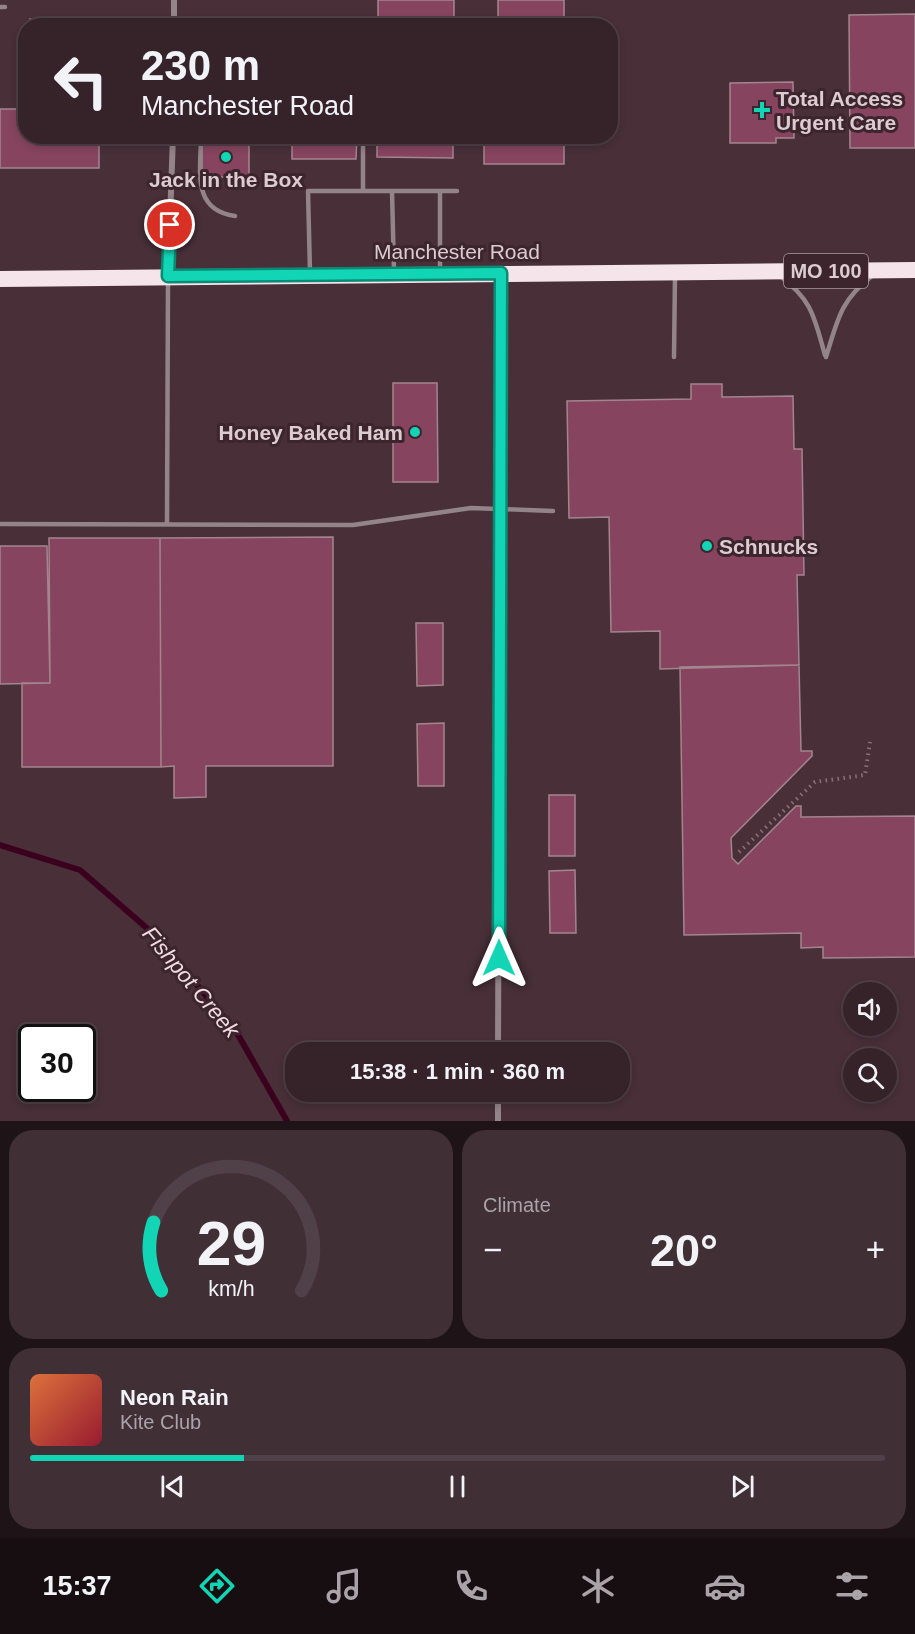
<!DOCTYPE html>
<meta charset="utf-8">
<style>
:root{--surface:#36232a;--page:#412f36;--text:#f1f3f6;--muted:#aaa4a8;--line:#504047;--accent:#11d5b4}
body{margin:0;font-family:Arial,sans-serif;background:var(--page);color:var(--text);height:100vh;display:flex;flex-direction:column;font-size:22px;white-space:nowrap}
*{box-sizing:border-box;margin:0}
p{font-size:20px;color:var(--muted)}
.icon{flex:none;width:33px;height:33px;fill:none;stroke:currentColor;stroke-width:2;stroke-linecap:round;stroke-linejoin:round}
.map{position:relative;height:1121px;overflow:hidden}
.details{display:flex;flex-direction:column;gap:9px;padding:9px;background:#1e1317;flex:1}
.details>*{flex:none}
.banner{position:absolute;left:18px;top:18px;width:600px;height:126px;border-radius:24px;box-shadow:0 3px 9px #0003,0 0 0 2px var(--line);background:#36232a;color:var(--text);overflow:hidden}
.fabs{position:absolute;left:843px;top:982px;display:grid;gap:12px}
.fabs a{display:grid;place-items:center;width:54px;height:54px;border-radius:50%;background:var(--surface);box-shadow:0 3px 9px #0003,0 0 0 2px var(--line);font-size:30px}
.speed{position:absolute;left:18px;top:1024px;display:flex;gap:12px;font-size:30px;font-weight:700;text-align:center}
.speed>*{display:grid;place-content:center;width:78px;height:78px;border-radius:50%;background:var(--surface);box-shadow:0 3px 9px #0003,0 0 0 2px var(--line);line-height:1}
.speed .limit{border:3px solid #111;border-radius:9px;background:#fff;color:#111}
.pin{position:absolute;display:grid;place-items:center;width:51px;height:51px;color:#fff;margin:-26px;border:3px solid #fff;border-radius:50%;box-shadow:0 2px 6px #0007}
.me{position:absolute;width:66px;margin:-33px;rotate:0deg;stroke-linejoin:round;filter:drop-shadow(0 0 4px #0008)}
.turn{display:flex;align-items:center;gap:21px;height:126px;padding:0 24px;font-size:27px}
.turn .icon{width:78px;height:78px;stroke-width:2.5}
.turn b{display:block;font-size:42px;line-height:51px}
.big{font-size:45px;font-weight:600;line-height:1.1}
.details .tile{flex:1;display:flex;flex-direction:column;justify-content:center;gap:9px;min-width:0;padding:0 21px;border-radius:24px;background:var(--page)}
.details .dial{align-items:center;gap:0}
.dial svg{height:156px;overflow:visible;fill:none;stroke:var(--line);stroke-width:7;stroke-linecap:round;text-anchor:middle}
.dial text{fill:var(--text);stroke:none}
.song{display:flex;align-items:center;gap:18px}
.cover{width:72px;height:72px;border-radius:9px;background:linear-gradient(135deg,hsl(20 70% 55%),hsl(350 70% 35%))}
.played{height:6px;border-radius:3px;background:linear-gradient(90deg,var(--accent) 25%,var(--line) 25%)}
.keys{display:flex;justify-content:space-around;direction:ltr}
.heat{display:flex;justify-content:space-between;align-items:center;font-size:33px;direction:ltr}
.details .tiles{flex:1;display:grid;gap:9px;grid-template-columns:1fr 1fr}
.tile:last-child{grid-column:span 2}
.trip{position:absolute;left:285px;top:1042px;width:345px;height:60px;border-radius:24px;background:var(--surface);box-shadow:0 3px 9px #0003,0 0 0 2px var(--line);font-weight:600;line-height:60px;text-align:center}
.tab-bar{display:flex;height:96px;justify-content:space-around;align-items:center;background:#160e11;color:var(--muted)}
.tab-bar .icon{width:42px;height:42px}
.tab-bar .selected{color:var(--accent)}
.tab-bar b{font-size:27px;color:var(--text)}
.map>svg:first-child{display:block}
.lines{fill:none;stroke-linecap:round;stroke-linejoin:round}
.stream{stroke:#3c001f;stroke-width:6}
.building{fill:#86445e;stroke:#a3858f;stroke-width:1.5}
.path{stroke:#88727a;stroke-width:4;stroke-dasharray:1.5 4.5;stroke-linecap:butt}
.service{stroke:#928488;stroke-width:4.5}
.minor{stroke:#928488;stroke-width:6}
.trunk{stroke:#f5e4ea;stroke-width:16}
.route-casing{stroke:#0b8a75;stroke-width:15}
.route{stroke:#11d5b4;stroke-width:10}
.poi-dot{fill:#11d5b4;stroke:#3d252e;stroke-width:2}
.labels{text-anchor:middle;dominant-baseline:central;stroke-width:6;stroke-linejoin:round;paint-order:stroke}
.shield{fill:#3d252e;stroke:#ac9aa0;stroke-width:1.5}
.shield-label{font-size:20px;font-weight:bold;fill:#dcccd1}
.poi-label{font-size:21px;font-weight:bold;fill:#dcccd1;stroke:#3d252e;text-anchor:start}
.street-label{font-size:21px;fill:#dcccd1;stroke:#3d252e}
.water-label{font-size:22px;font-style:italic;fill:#f2dde4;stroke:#3d252e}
</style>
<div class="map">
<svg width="915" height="1121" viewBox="0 0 915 1121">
<rect width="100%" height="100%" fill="#482f38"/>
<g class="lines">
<!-- stream -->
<path class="stream" d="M0,845L80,870L157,937L237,1033L287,1121"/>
</g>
<!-- building -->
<path class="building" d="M378,0H454V26H378Z
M498,0H564V26H498Z
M915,14V148H850L849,15Z
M30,19L95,26H30Z
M793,82L794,138H776V143H730V83Z
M0,109H26V136H99V168H0Z
M202,136H249V177H202Z
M292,136H357L356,159H292Z
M377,136H453V158L377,157Z
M484,136H564V164H484Z
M393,383H437L438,482H393Z
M691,384H722V397L793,396L794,449H802L804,575H797L799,665L660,669V631L611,632L609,517L569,518L567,401L691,399Z
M333,537V766H206V797L174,798V766L161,767L160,538Z
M49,538H160L161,767H22V683H50Z
M0,546H47L50,683L0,684Z
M416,623H443V685L417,686Z
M799,665L801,751H812V756L731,838L732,858L738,864L796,806H801V817L915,816V957L823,958V947L801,948V933L684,935L680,667Z
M444,723V786H418L417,724Z
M549,795H575V856H549Z
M575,870L576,933H550L549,871Z"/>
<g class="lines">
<!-- path -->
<path class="path" d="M739,852L815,782L865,775L870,742"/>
<!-- service -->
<path class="service" d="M0,7H5
M201,136C201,170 191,210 235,216
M363,136V191
M392,191L394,271
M440,191V271
M310,272L308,191H457
M780,276C813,301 814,317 825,355
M674,357L675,275
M826,357C838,319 840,301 872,276
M0,524L353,525L471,508L553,511
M167,524L168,281"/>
<!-- minor -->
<path class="minor" d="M174,0V26
M168,275L173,136
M498,1053L501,274
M498,1121V1092"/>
<!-- trunk -->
<path class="trunk" d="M0,279L915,270"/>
</g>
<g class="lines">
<defs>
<path id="route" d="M170,225L168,276L501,273L499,958"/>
</defs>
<!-- route casing -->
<use href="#route" class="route-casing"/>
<!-- route -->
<use href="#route" class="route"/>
</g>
<!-- markers -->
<g class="poi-dot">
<path d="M759 101h6v6h6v6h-6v6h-6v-6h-6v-6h6z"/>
<circle cx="226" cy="157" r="6"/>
<circle cx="415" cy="432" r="6"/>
<circle cx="707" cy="546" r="6"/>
</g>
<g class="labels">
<!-- shield labels -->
<rect class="shield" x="784" y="254" width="84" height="34" rx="4.5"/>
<g class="shield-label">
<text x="826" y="271">MO 100</text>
</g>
<!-- poi labels -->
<g class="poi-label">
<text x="776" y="98">Total Access<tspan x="776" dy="24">Urgent Care</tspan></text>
<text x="226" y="179" text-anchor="middle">Jack in the Box</text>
<text x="403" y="432" text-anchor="end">Honey Baked Ham</text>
<text x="719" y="546">Schnucks</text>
</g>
<!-- street labels -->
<g class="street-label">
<text x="457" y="251">Manchester Road</text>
</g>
<!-- water labels -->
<g class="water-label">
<text transform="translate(191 982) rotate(50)">Fishpot Creek</text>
</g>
</g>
</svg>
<div class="fabs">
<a><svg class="icon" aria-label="sound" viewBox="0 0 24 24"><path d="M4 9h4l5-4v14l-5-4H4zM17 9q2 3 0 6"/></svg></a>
<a><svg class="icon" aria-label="search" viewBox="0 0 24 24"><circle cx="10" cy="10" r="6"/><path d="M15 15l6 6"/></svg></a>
</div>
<div class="speed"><div class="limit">30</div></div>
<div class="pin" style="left:170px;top:225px;background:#d93025"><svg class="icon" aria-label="arrive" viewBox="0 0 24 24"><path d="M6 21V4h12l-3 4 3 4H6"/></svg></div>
<svg class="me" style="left:499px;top:958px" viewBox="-20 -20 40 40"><path d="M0-17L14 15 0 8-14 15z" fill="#11d5b4" stroke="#fff" stroke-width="4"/></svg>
<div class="trip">15:38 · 1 min · 360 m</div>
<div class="banner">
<div class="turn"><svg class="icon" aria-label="left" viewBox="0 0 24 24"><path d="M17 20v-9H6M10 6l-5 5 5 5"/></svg><div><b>230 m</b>Manchester Road</div></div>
</div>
</div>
<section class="details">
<div class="tiles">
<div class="tile dial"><svg viewBox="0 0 100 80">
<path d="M14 69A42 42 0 1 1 86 69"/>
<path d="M14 69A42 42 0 0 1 10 34" stroke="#11d5b4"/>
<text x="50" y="56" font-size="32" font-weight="700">29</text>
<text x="50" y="72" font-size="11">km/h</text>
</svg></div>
<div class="tile"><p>Climate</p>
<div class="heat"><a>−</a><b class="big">20°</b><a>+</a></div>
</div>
<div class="tile">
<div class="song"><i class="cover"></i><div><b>Neon Rain</b><p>Kite Club</p></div></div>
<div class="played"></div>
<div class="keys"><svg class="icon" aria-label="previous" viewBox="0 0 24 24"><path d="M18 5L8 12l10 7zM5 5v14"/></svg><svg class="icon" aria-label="pause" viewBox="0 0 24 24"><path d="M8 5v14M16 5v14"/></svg><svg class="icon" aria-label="next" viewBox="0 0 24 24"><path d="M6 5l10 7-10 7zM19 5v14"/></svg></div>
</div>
</div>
</section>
<nav class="tab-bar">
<b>15:37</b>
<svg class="icon selected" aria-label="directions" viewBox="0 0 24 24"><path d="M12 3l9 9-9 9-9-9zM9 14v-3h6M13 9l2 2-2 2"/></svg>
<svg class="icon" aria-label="music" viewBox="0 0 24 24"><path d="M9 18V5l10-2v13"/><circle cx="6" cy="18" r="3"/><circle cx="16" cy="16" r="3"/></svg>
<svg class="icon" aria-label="phone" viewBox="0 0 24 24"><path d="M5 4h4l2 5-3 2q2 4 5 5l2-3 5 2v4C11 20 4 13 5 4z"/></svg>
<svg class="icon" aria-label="climate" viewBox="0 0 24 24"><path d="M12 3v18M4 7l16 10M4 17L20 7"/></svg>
<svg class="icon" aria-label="car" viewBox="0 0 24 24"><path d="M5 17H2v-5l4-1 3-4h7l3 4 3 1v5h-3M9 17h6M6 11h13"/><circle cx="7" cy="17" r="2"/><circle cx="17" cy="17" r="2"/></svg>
<svg class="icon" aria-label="filters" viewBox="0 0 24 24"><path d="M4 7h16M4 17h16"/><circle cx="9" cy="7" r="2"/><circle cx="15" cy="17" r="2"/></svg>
</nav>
